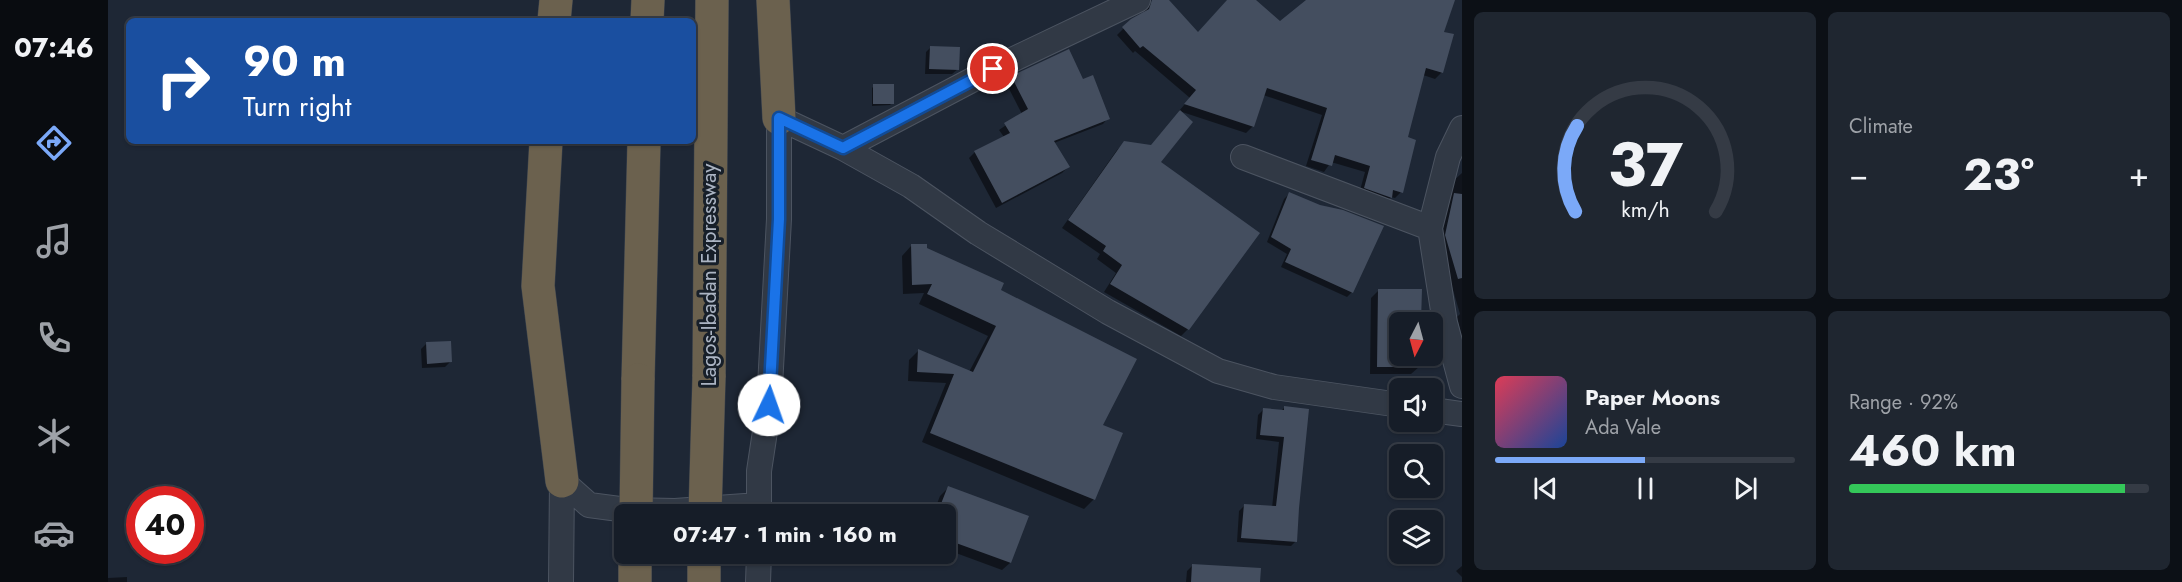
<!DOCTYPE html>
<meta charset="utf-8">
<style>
:root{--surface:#161d28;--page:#1f2630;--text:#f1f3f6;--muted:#9ea2a8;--line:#353b45;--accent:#7ba9f8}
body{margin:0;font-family:Jost,sans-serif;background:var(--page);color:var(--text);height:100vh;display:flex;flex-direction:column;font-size:22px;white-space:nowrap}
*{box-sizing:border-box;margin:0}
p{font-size:20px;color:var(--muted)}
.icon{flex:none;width:33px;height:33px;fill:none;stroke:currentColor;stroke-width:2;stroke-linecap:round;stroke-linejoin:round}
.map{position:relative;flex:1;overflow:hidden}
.sheet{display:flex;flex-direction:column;gap:12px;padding:12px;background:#0c1016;width:720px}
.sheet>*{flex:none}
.guide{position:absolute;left:18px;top:18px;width:570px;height:126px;border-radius:9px;box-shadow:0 2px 4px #0004,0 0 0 2px var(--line);background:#1a4fa0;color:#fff;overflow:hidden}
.needle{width:39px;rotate:186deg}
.controls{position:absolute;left:1281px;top:312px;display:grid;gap:12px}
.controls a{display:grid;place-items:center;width:54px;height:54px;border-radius:9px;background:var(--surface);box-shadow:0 2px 4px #0004,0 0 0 2px var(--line);font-size:30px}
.speed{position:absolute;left:18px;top:486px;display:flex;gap:12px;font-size:30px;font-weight:700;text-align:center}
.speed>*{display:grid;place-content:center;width:78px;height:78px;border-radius:50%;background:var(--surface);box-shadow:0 2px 4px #0004,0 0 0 2px var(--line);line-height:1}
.speed .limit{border:9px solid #d22;background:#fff;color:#111}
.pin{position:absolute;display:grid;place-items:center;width:51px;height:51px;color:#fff;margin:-26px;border:3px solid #fff;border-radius:50%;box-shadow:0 2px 6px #0007}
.me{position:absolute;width:66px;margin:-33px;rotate:3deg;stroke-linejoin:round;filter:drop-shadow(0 0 4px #0008)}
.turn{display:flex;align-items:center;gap:21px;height:126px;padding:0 18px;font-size:27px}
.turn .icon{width:78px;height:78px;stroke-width:2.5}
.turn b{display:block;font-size:42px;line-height:51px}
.big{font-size:45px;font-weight:700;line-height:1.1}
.sheet .card{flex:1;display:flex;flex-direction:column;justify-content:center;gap:9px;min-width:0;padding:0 21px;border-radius:9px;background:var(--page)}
.sheet .dial{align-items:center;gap:0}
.dial svg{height:156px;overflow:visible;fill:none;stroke:var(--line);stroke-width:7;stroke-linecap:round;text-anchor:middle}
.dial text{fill:var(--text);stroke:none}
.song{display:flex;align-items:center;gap:18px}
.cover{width:72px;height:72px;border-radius:9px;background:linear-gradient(135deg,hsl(350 70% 55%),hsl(220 70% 35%))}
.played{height:6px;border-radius:3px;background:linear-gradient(90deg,var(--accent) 50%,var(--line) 50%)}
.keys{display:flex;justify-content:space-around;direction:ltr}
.heat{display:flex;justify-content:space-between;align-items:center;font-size:33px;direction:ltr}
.charge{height:9px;border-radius:4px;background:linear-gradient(90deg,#34c759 92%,var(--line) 0)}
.sheet .tiles{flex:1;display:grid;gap:12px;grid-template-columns:repeat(2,1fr)}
.trip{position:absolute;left:506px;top:504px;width:342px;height:60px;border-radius:9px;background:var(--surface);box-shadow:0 2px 4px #0004,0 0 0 2px var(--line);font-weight:700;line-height:60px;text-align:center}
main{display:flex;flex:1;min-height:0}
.menu{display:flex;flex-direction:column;width:108px;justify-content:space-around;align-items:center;background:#090c10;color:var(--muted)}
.menu .icon{width:42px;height:42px}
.menu .current{color:var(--accent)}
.menu b{font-size:27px;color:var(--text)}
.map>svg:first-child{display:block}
.shadow{fill:#0007}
.building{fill:#444e5f}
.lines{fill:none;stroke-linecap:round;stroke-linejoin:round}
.minor-casing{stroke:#4c5461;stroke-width:26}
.highway-casing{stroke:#39414d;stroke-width:34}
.minor{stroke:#313945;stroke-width:24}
.highway{stroke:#6b614e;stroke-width:33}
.highway-bridge-casing{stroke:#39414d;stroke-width:34;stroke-linecap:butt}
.highway-bridge{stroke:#6b614e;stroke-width:33}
.route-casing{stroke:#114b97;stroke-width:15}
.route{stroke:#1a73e8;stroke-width:10}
.labels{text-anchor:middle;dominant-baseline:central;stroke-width:6;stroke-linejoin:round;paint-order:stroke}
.street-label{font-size:21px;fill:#abb4c3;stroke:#171f29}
</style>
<main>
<nav class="menu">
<b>07:46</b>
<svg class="icon current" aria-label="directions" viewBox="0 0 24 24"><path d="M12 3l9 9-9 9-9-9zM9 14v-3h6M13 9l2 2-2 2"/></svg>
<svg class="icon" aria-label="music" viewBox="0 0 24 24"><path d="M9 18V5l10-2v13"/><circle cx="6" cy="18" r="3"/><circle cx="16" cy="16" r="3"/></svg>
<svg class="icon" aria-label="phone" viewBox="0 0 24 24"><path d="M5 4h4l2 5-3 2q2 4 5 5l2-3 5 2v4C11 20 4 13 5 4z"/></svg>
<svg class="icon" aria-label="climate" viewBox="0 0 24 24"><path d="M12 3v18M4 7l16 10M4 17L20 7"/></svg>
<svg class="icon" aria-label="car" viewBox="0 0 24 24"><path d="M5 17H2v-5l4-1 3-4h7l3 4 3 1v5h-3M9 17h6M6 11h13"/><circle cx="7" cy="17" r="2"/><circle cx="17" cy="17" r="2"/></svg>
</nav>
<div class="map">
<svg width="1354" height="582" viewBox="0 0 1354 582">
<rect width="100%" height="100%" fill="#1e2735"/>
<!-- shadow -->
<path class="shadow" d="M1047,0H1059L1090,34L1121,0H1146L1172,23L1200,0H1346L1335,33L1334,72L1327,79L1315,75L1298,139L1293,192L1287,198L1283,197L1276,204L1251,194L1257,172L1223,162L1216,172L1198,166L1214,115L1155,95L1145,126L1138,133L1071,111L1082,98L1027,51L1025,53L1009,35L1024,20L1036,13L1038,8Z
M823,47L850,69L844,74H817L818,52Z
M904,78L974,81L1000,118L995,124L946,143L960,167L954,173L888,208L861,158L867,152L896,137L891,130L914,114L898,83Z
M766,86L784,103L782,105L764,106V88Z
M1017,143L1051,162L1080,329L1073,336L996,292L1008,273L989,259L992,254L954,228L1009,150Z
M1354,173V338L1349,317L1352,314L1331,242L1344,182Z
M1181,194L1211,207L1244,292L1239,297L1173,267L1179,254L1159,242L1176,199Z
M803,246L818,249L891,290L993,426L986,499L976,509L814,442L838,383L800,381L801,360L810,351L861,372L880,336L811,304L816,293L795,294L794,256Z
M1271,290L1312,291V322H1292V356H1311V367L1303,374H1262L1263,298Z
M318,344L342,362L337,367L314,368L313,349Z
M1177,407L1188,541L1183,546L1129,542L1131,511L1136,506L1164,508L1171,442L1148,439L1150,415L1155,410L1173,411Z
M840,488L919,517L902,563L894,570L837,549V514H825L832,496Z
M1084,566L1122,582H1078L1079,571Z
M1354,566V577L1348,571Z
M19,577V582H0V578Z"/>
<!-- building -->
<path class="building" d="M1044,0H1061L1090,32L1119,0H1148L1172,21L1198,0H1347L1336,32L1346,34L1335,73L1318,68L1300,137L1308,140L1295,193L1285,190L1284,198L1256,188L1262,166L1227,155L1224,166L1203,160L1219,108L1159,88L1146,127L1076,104L1088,90L1035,46L1032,48L1014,27L1023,19L1041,9Z
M822,46L852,47L851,70L821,69Z
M961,49L975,79L985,75L1002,119L946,141L962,167L894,203L866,151L902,133L896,123L920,109L903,76Z
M765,84H786V104H765Z
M1072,110L1085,122L1053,162L1152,233L1081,330L1002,284L1014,265L995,251L998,246L960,220L1016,141L1043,145Z
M1181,192L1212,205L1235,210L1276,226L1245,293L1177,262L1183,249L1163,237Z
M1346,193L1354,194V278L1350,279L1337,235Z
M803,244H819V248L896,283L893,290L1029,359L995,425L1015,433L987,500L822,433L846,374L809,372L810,349L865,372L888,326L819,294L824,284L804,285Z
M1270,289H1314L1313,322H1292V367H1269Z
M343,341L344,362L319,364L318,342Z
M1176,406L1201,409L1191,508L1189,542L1133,538L1136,504L1168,506L1176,437L1152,435L1155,408L1176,410Z
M840,486L921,516L903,563L837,539V514H829Z
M1084,564L1153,568L1152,582H1083Z"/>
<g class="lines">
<defs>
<path id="minor" d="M1354,128L1340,157L1322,228L1337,323L1354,386
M735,148L885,69L1030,0
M1135,157L1322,228
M1324,410L1354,414
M454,481L481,505L519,510L567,511L651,505V471L661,405L671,219V118L735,148L803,186L870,233L1000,312L1110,371L1166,387L1292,405
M453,582L454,481
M650,582L651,554"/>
<path id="highway" d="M665,0L671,118
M446,21L448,0
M539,21L540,0
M438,141L430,286L454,481
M601,377L604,0
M530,380L536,141
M527,582V554
M596,582V554"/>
</defs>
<!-- minor casing -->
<use href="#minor" class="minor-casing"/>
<!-- highway casing -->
<use href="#highway" class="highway-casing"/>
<!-- minor -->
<use href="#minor" class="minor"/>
<!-- highway -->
<use href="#highway" class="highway"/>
<defs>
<path id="highway-bridge" d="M528,514L530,380
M597,514L601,377"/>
</defs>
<!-- highway-bridge casing -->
<use href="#highway-bridge" class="highway-bridge-casing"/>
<!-- highway-bridge -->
<use href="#highway-bridge" class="highway-bridge"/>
</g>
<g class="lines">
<defs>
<path id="route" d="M661,405L671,219V118L735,148L885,69"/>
</defs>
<!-- route casing -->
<use href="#route" class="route-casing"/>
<!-- route -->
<use href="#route" class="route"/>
</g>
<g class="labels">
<!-- street labels -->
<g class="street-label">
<text transform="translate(601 275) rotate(-90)">Lagos-Ibadan Expressway</text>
</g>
</g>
</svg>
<div class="controls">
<a><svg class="needle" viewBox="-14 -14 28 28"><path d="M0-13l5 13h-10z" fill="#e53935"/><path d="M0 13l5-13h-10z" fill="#9ea2a8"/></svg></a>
<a><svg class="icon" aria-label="sound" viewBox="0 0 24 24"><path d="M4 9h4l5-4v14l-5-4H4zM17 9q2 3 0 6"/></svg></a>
<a><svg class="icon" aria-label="search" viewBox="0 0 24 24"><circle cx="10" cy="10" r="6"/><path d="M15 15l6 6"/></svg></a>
<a><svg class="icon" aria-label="layers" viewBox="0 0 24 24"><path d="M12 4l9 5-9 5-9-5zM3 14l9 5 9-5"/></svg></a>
</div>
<div class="speed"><div class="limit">40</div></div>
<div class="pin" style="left:885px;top:69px;background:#d93025"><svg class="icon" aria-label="arrive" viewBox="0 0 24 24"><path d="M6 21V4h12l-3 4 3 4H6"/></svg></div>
<svg class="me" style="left:661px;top:405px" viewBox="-20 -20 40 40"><circle r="19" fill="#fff"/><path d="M0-13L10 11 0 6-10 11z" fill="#1a73e8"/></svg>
<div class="trip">07:47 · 1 min · 160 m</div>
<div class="guide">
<div class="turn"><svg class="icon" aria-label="right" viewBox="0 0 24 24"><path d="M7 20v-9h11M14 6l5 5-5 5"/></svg><div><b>90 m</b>Turn right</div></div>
</div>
</div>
<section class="sheet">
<div class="tiles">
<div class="card dial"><svg viewBox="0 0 100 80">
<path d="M14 69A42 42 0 1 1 86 69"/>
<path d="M14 69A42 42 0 0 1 15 25" stroke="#7ba9f8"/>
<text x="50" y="56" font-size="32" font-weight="700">37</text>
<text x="50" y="72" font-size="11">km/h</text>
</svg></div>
<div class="card"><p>Climate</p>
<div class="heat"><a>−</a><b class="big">23°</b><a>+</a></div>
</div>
<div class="card">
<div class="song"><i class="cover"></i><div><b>Paper Moons</b><p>Ada Vale</p></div></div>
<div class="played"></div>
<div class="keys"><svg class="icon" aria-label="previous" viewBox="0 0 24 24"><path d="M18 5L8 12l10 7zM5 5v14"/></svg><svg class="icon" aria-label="pause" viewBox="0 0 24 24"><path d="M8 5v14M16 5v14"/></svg><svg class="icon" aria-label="next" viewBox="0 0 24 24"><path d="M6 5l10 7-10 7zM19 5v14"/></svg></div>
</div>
<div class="card"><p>Range · 92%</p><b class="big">460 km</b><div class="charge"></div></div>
</div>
</section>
</main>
